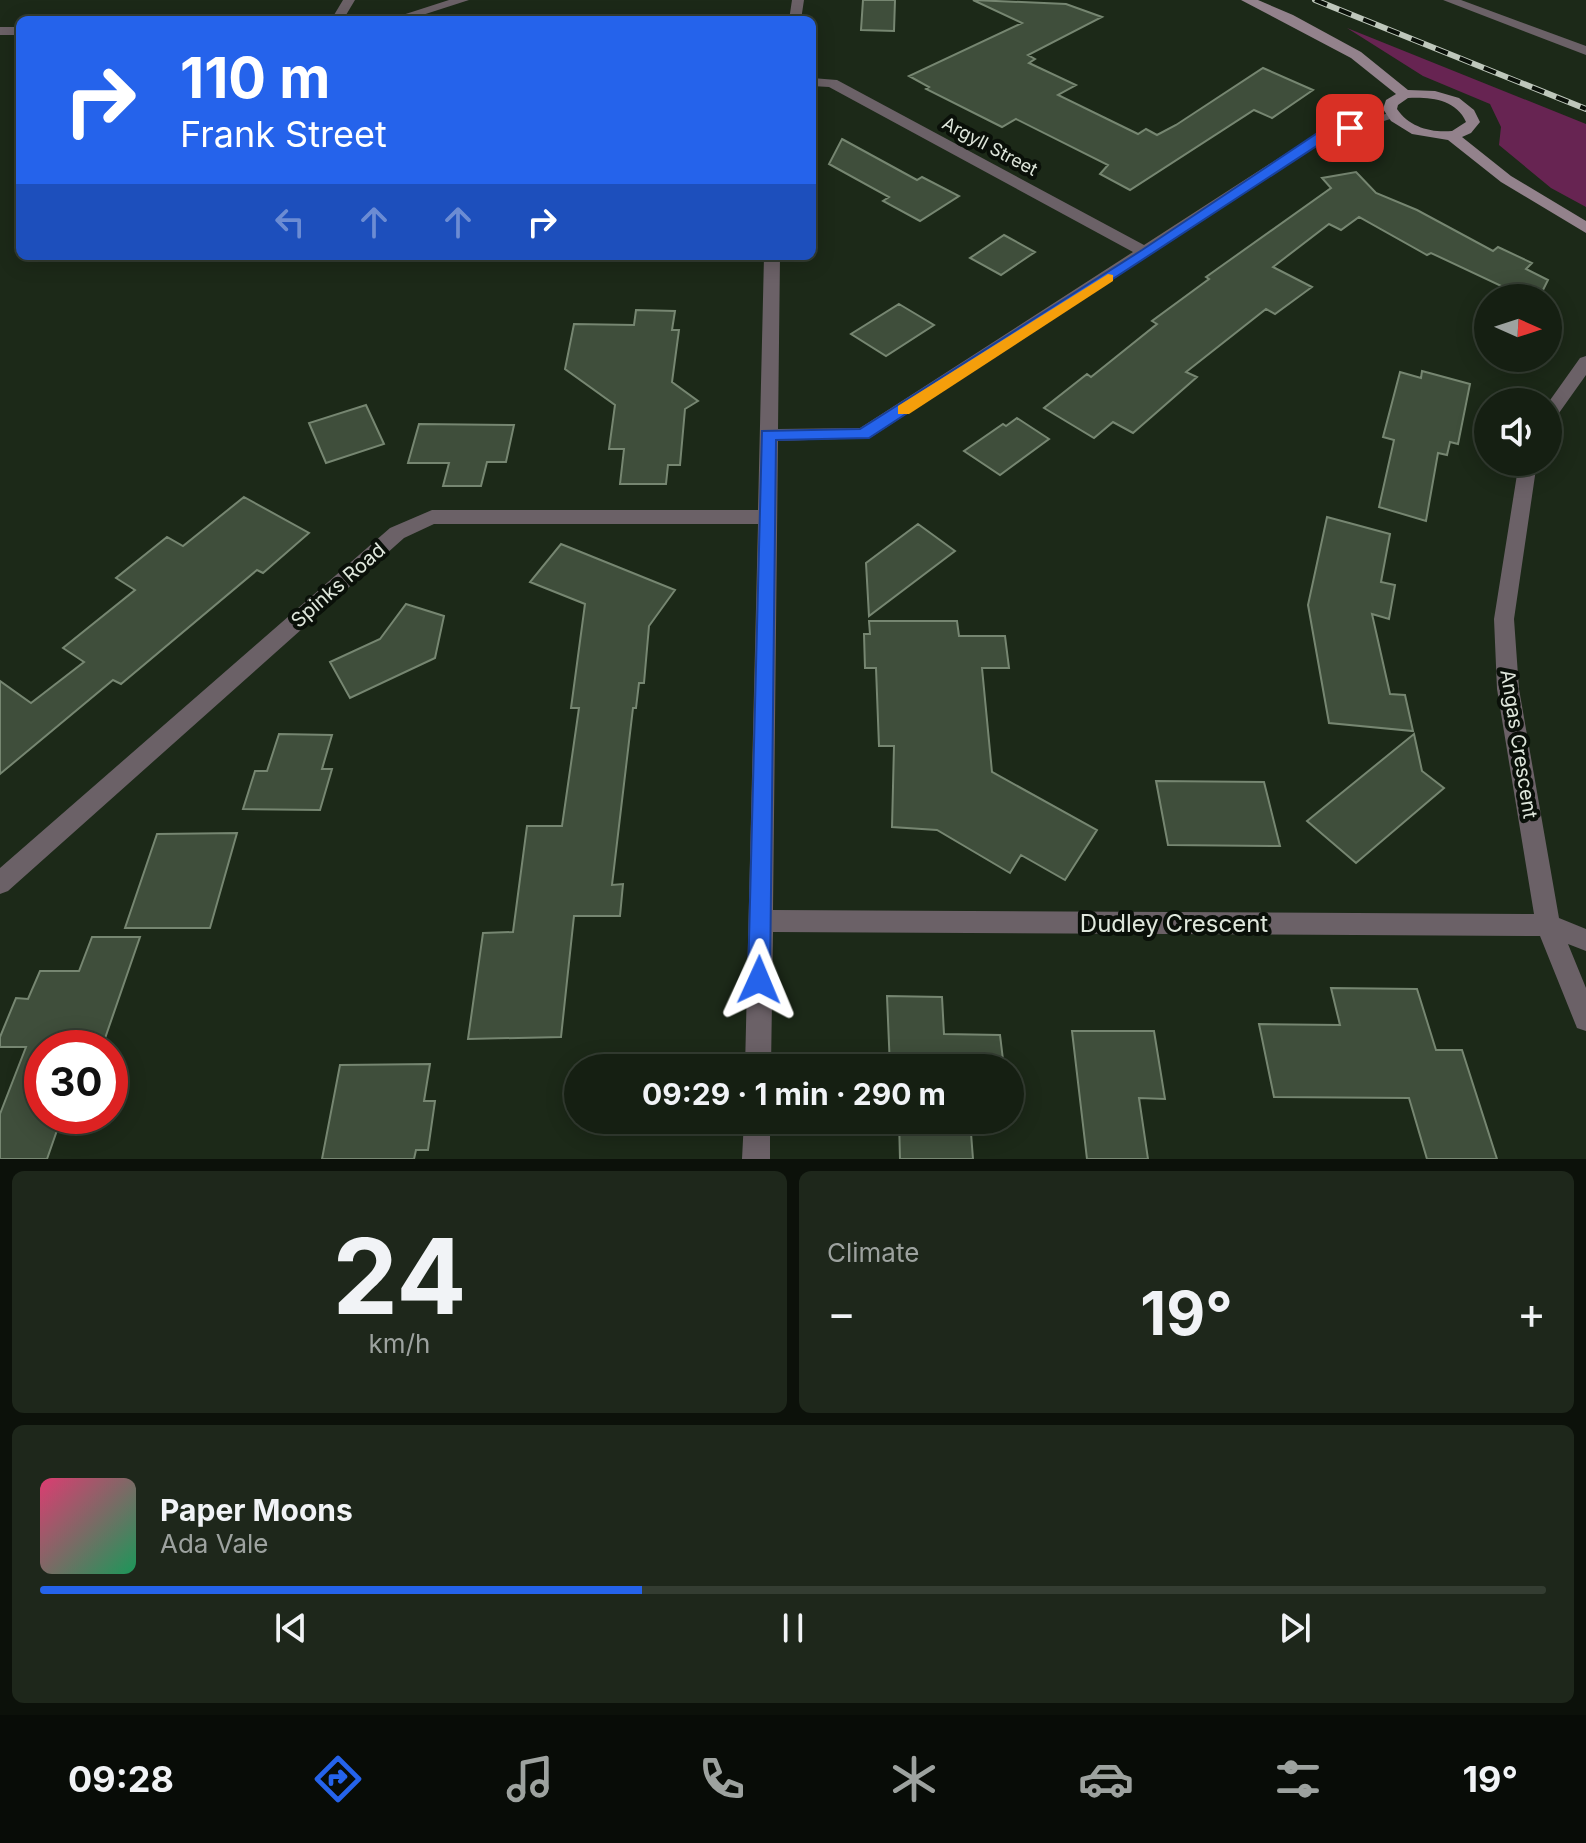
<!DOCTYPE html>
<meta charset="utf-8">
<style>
:root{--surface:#151f12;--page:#1e271b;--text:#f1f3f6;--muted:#9da29f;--line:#343d32;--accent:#2563eb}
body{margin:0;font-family:Inter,sans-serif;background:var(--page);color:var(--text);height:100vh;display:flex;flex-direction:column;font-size:30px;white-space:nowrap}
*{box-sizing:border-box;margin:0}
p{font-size:26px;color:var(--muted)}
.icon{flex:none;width:44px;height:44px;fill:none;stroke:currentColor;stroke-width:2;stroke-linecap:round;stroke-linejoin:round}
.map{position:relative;height:1159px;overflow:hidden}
.details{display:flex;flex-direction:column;gap:12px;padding:12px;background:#0c110a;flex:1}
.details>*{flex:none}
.top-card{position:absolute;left:16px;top:16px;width:800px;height:244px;border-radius:12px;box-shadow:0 4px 20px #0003,0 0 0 2px var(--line);background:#2563eb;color:#fff;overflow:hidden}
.needle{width:52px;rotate:93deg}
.buttons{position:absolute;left:1474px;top:284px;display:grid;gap:16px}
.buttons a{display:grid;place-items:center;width:88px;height:88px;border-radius:50%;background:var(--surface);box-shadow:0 4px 20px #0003,0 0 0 2px var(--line);font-size:40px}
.speed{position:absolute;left:24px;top:1030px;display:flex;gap:16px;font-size:40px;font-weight:700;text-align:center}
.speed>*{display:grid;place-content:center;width:104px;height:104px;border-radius:50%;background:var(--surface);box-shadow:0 4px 20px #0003,0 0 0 2px var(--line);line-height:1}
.speed .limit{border:12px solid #d22;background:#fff;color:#111}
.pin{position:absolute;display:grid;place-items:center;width:68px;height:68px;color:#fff;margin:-34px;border-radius:16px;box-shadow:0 4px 12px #0006}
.me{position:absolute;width:88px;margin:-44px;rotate:1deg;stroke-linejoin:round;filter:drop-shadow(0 0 6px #0008)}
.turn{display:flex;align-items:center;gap:28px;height:168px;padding:0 32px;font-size:36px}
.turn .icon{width:104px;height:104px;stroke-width:2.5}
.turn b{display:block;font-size:56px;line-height:68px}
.lanes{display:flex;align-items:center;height:76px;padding:0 32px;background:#0003;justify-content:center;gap:40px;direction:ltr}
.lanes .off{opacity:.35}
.big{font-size:60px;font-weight:700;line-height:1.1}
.details .card{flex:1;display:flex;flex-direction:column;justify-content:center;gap:12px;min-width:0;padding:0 28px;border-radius:12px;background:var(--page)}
.details .dial{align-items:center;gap:0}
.dial b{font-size:104px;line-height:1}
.song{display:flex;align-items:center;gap:24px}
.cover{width:96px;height:96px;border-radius:12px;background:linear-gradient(135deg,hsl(340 70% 55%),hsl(150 70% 35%))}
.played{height:8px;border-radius:4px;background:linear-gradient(90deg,var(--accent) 40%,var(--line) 40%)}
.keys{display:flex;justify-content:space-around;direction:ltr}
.heat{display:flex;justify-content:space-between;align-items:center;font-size:44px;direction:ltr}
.details .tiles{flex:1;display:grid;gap:12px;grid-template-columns:1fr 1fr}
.card:last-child{grid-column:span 2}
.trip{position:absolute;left:564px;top:1054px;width:460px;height:80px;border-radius:40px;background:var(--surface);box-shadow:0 4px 20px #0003,0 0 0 2px var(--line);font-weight:700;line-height:80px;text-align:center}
.menu{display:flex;height:128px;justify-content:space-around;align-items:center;background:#080c07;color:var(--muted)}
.menu .icon{width:56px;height:56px}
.menu .selected{color:var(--accent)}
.menu b{font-size:36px;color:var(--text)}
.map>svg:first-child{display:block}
.green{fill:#672452}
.building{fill:#3f4e3b;stroke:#768671;stroke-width:2}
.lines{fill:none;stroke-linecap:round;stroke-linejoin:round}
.street{fill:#6b6167;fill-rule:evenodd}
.secondary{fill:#93828c;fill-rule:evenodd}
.rail-casing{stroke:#bec7bb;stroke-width:6}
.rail{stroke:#0a1009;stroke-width:4;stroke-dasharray:13;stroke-linecap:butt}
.route{fill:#2563eb;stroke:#184099;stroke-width:2}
.slow{fill:#f59e0b}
.labels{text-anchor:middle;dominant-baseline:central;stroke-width:8;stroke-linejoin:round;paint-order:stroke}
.far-street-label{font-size:18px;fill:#dfe7dc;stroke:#0a1009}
.street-label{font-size:20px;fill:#dfe7dc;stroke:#0a1009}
.near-street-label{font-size:24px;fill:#dfe7dc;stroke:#0a1009}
</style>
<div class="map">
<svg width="1586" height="1159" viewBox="0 0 1586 1159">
<rect width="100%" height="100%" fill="#1c2918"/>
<!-- green -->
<path class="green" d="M1347,28L1586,124V207L1551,188L1499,145L1501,127L1490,104L1423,76Z"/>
<!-- building -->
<path class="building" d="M863,0H895L894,31L861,30Z
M973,0L1066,4L1102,17L1028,55L1035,59L1029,63L1076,85L1058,95L1138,134L1146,129L1157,135L1176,125L1263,68L1313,90L1272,118L1254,110L1130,190L1100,174L1108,165L1016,119L1002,127L926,89L929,87L909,76L1022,23Z
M842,139L917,180L922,177L959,196L920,221L883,201L889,197L829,164Z
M1356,172L1376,193L1417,210L1493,251L1498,247L1532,263L1526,269L1548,280L1539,298H1527L1431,253L1427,255L1359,217L1341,230L1329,224L1273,267L1312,287L1275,314L1266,309L1186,372L1197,377L1133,433L1113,422L1094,438L1044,408L1087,374L1091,377L1157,324L1152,321L1209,279L1206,277L1331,188L1322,178Z
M1004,235L1035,252L1001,275L970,258Z
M899,304L934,325L886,356L851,334Z
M636,310L675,311L672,330H679L672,382L698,401L685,409L680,465H668L666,484H620L624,449H609L615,405L565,369L574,324L634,325Z
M1422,371L1470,384L1458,444L1450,442L1447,455L1438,453L1426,521L1379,507L1394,440L1383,437L1400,372L1421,378Z
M366,405L384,444L326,463L309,423Z
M1017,418L1049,439L1000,475L964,451L1003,424L1006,426Z
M419,424L514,425L506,462H487L481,486H443L449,463H408Z
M244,497L309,533L263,573L257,570L121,684L113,680L0,774V681L31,703L84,662L63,648L135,590L116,578L167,537L183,546Z
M1327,517L1390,534L1381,582L1395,585L1389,619L1372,614L1390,694L1405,695L1413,731L1329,723L1308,605Z
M918,524L955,551L869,616L866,563Z
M561,544L675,590L649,626L644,683H639L636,708H633L612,885L623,884L620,916H574L561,1037L468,1039L483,933L513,932L527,826H562L579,708H571L585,604L530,582Z
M406,604L444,616L435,658L350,698L330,662L380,639Z
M869,621H957L959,636H1005L1009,668H982L992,772L1097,830L1065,880L1021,855L1010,873L937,830L892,827L894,746H879L876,668H865L864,634H870Z
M279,734L332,735L322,769H332L320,810L243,809L255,771H267Z
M1414,734L1422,771L1444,788L1356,863L1307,821Z
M1156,781L1264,782L1280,846L1168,845Z
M237,833L210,928H125L157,834Z
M92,937H140L102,1047H42V1116H62L47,1159H0V1114L26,1047H0V1037L16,998L28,999L40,971H79Z
M1331,988L1417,989L1436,1050H1462L1497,1159H1427L1409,1098L1274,1097L1259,1024L1340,1025Z
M887,996L942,997L944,1034L1000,1035L1004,1068H890Z
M1072,1031H1154L1165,1099L1139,1098L1148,1159H1087Z
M430,1064L424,1101H435L428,1150H416L414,1159H322L340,1065Z
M899,1120H970L973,1159H900Z"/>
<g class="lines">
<!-- street -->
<path class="street" d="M343,0H355L343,20H331Z
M449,0H469L407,20H387Z
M792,0H804L801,20H789Z
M1443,0H1461L1586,46V55Z
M0,27H20V35H0Z
M812,78L837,80L1144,245L1319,132L1393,112L1400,116L1329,138L870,438L778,441L773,910L1534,914L1497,689L1494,619L1519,462H1537L1514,619L1519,689L1559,918L1586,929V951L1568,944L1586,988V1031L1577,1028L1540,936L773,932L771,1068H745L758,524H434L404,538L8,891L0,894V868L390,528L432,510H758L764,256H780L778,429L860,428L1133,252L829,87L812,86Z
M1586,356V375L1554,420L1548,422V403L1580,358Z
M744,1120H770V1159H742Z"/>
<!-- secondary -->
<path class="secondary" d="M1241,0H1258L1293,15L1361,52L1408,90L1435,91L1459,98L1474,110L1480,122L1471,133L1462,137L1511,176L1586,221V233L1501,182L1448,140L1412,134L1391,121L1383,109L1386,100L1396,94L1351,58ZM1408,98C1430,97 1456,99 1466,122L1452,131C1431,133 1409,127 1397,109L1398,105Z"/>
<defs>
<path id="rail" d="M1315,0L1586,109"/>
</defs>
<!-- rail casing -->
<use href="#rail" class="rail-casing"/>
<!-- rail -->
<use href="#rail" class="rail"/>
</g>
<!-- route -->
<path class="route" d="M1350,124L1357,128L1355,131L1329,138L869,438L776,440L770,980L767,988L759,991L751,988L748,980L762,431L860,429L1142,250L1319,132Z"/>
<!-- slow -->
<path class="slow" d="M1108,274L1113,275V281L909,414H898V406Z"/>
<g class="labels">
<!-- far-street labels -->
<g class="far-street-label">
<text transform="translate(990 146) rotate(28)">Argyll Street</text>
</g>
<!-- street labels -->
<g class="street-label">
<text transform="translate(338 585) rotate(-41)">Spinks Road</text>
<text transform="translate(1519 744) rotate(81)">Angas Crescent</text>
</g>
<!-- near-street labels -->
<g class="near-street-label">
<text x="1174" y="923">Dudley Crescent</text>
</g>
</g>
</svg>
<div class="buttons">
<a><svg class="needle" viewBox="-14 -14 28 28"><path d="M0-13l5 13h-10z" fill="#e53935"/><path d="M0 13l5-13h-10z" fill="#9da29f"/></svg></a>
<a><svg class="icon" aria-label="sound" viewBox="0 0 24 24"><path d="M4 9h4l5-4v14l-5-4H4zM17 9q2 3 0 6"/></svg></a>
</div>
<div class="speed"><div class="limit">30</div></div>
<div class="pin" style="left:1350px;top:128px;background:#d93025"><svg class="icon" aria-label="arrive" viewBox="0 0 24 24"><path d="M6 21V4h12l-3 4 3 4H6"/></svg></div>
<svg class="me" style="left:759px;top:980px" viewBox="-20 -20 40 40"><path d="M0-17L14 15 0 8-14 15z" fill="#2563eb" stroke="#fff" stroke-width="4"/></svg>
<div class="trip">09:29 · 1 min · 290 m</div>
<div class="top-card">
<div class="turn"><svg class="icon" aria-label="right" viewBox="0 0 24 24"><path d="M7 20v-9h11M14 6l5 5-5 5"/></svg><div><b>110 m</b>Frank Street</div></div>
<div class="lanes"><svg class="icon off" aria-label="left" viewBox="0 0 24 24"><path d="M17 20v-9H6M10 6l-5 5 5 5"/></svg><svg class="icon off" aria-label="ahead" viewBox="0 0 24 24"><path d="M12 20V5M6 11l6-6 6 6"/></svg><svg class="icon off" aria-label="ahead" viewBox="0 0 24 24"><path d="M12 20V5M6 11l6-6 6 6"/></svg><svg class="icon" aria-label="right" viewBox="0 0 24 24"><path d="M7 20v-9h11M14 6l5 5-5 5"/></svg></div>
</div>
</div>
<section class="details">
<div class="tiles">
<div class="card dial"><b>24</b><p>km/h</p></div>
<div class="card"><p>Climate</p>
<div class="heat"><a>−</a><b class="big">19°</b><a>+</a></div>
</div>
<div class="card">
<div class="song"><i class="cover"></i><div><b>Paper Moons</b><p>Ada Vale</p></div></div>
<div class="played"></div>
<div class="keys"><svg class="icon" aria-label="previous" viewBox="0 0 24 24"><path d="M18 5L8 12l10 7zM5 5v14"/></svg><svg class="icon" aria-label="pause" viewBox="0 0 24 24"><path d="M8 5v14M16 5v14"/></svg><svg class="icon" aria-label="next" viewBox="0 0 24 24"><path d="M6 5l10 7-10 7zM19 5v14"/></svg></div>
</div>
</div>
</section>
<nav class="menu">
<b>09:28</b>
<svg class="icon selected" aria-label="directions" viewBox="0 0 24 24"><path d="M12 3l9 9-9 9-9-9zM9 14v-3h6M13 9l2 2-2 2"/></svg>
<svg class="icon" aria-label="music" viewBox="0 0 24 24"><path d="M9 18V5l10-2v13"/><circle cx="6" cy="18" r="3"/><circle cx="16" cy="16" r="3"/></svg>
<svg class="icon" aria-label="phone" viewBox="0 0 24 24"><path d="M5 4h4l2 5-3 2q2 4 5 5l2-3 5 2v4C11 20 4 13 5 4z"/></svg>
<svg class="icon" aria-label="climate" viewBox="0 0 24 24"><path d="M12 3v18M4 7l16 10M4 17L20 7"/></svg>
<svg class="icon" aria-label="car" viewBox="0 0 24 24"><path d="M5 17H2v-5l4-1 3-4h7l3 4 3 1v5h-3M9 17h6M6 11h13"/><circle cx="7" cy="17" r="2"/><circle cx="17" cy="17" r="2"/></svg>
<svg class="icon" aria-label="filters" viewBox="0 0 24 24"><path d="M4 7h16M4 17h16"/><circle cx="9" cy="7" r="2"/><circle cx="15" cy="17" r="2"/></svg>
<b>19°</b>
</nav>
